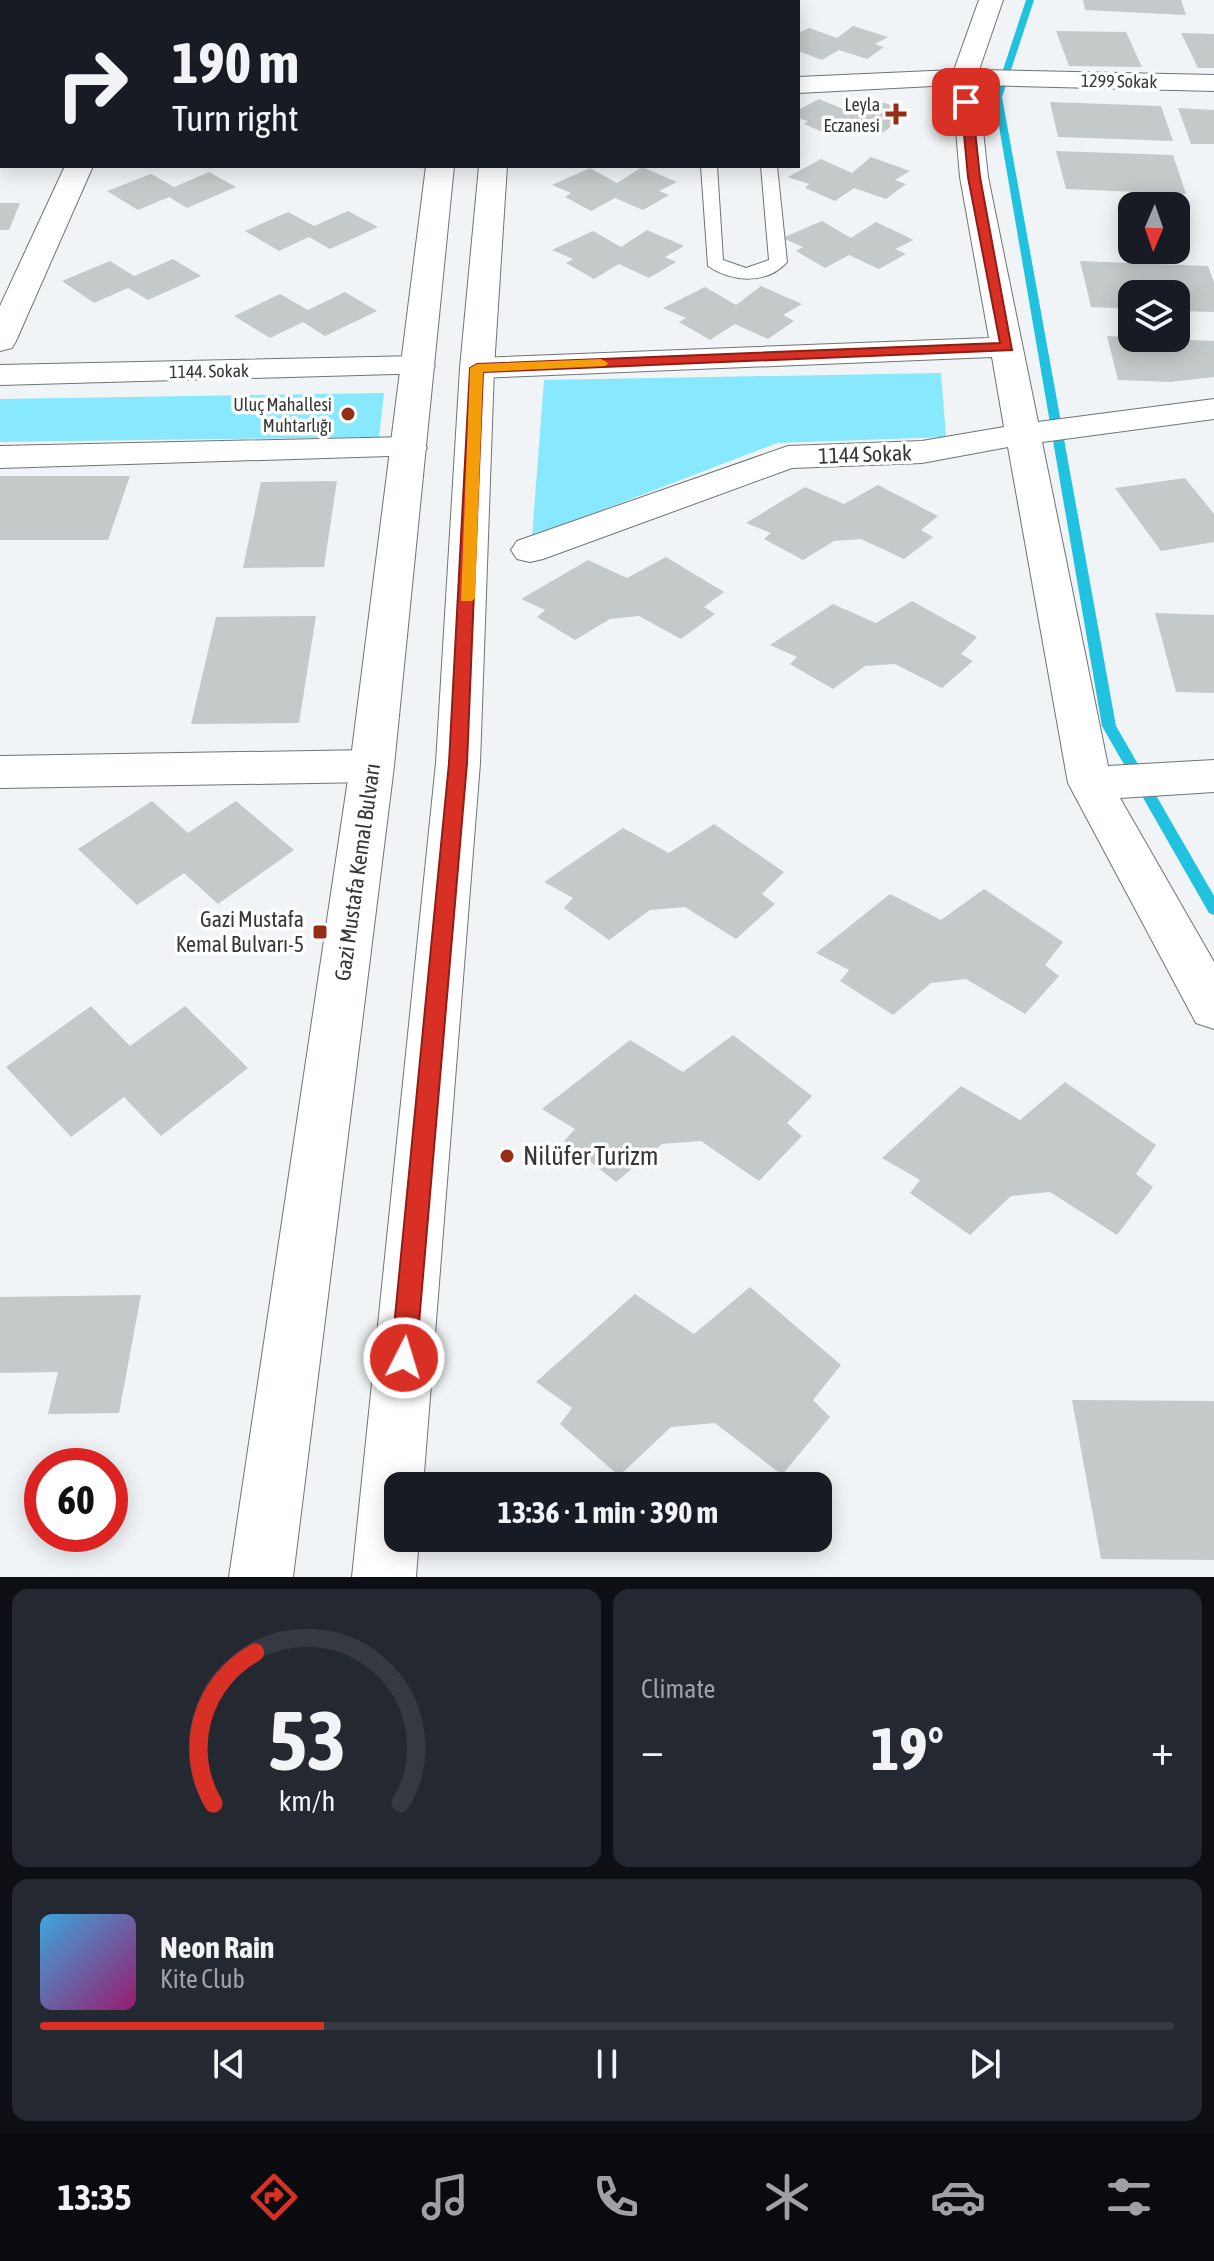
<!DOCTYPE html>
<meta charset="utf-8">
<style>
:root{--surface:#171b24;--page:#242831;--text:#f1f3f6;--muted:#9ea1a6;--line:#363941;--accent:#d93025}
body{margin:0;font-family:"Asap Condensed",sans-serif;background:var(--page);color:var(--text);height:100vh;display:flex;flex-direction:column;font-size:30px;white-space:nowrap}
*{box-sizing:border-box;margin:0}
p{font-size:26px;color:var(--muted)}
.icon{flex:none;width:44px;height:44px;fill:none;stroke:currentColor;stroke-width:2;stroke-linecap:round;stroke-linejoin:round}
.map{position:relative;height:1577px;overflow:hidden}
.panel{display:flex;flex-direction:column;gap:12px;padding:12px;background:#0d0f14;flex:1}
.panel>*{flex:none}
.hud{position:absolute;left:0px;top:0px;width:800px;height:168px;box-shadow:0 4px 20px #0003;background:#171b24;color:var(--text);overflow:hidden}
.needle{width:52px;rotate:182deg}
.tools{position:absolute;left:1118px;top:192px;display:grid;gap:16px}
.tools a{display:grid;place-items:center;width:72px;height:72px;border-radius:16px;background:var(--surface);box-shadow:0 4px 20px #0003;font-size:40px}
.speed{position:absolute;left:24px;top:1448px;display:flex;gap:16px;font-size:40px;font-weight:700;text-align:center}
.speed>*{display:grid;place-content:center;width:104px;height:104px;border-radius:50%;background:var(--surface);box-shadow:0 4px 20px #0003;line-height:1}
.speed .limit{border:12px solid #d22;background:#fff;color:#111}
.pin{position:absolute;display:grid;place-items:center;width:68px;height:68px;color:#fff;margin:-34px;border-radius:16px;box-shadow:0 4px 12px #0006}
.me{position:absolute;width:88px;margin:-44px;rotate:5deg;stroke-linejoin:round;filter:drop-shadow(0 0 6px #0008)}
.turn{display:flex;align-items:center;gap:28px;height:168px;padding:0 40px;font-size:36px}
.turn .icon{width:104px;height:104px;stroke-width:2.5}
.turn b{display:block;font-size:56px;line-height:68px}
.big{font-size:60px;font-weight:700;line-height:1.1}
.panel .tile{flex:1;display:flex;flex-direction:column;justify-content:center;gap:12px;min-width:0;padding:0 28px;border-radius:16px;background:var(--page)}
.panel .dial{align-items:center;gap:0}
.dial svg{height:208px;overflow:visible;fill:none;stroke:var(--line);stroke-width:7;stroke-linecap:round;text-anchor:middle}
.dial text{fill:var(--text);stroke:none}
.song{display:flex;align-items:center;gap:24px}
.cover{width:96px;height:96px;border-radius:12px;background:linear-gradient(135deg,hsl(200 70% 55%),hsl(320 70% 35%))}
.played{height:8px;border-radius:4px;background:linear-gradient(90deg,var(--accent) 25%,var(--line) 25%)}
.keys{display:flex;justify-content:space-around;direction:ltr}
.heat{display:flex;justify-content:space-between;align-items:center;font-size:44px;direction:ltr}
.panel .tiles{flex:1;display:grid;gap:12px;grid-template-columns:1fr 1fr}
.tile:last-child{grid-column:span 2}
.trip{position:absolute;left:384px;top:1472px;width:448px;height:80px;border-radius:16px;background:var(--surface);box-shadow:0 4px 20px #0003;font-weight:700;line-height:80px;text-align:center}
.tabs{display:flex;height:128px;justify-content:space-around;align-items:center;background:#090b0e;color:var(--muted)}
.tabs .icon{width:56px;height:56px}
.tabs .selected{color:var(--accent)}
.tabs b{font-size:36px;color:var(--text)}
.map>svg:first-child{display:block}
.green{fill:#88e8fe}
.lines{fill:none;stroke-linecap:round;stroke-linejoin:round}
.stream{fill:#20c2e0;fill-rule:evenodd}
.building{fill:#c4c9ca}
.lane-casing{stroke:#707475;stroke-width:2}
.street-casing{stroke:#707475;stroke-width:2}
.primary-casing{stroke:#707475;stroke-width:2}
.lane{fill:#fff;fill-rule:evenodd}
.street{fill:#fff;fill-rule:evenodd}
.primary{fill:#fff;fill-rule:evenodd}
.route{fill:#d93025;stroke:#8d1f18;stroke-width:2}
.slow{fill:#f59e0b}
.poi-dot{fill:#962e15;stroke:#fff;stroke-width:3}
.labels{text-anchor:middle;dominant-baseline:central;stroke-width:7;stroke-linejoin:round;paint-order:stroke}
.far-street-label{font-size:18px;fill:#363838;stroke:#fff}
.far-poi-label{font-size:18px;fill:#363838;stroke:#fff;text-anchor:end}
.street-label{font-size:22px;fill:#363838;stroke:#fff}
.poi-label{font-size:22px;fill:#363838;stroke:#fff;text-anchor:end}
.near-poi-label{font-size:26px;fill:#363838;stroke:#fff;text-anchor:start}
</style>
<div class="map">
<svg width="1214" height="1577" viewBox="0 0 1214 1577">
<rect width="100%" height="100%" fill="#f0f4f6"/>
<!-- green -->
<path class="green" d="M941,373L946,437L777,443L532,537L544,380Z
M384,393L379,437L0,442V399Z"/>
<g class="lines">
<!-- stream -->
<path class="stream" d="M1026,0H1034L1002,97L1116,726L1214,896V915L1209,913L1102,726L994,97Z"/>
</g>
<!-- building -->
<path class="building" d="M1083,0H1181L1186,15L1085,10Z
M853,26L888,37L875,44L884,47L867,59L839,50L822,60L798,51V33L809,28L837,38Z
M1056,31L1126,32L1142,67L1069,66Z
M1181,33L1214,34V68H1198Z
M866,97L903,109L890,118L899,121L881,134L851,125L832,136L804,124L808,121L798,118V110L819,99L848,111Z
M1050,102L1161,106L1173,141L1058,137Z
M1178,108L1214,110V144H1191Z
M1056,151L1173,155L1186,194L1066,189Z
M871,157L910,171L895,180L906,184L886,199L854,188L835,201L805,188L809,184L788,177L821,159L852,173Z
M642,167L677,182L659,191L669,195L643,210L615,198L591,211L565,197L571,193L552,185L590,168L617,183Z
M209,172L236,187L187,208L169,197L138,210L107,191L151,174L174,187Z
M0,203H20L9,230H0Z
M348,211L378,227L330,249L309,237L279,251L245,231L288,212L314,226Z
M822,221L851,238L876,222L914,240L895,249L906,254L879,269L849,255L825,268L796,251L803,247L782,238Z
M647,230L684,246L665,257L676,262L649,278L619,264L594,279L566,263L573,259L552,250L593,231L621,247Z
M173,259L201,276L148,300L128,288L94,303L62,281L110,261L134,276Z
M1080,261L1208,266L1214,283V312L1176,311V294H1132V309L1091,307Z
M761,286L802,304L783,315L794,321L768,339L735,324L710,340L679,322L686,318L663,308L705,287L736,305Z
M345,292L377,311L325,336L303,322L270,338L234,316L280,294L308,310Z
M1107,336L1214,341V377L1170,382L1118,380Z
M0,476H130L108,540H0Z
M1185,478L1214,514V542L1161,551L1115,488Z
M337,481L324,567L243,568L261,482Z
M878,485L938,516L921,530L933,537L904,559L861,539L834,541L803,560L764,539L771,533L746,523L805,487L844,504Z
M666,557L724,592L704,607L715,614L681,639L639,616L610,619L575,640L537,617L545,610L521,599L588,560L627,578Z
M912,601L977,637L961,654L973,661L942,688L895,664L865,666L833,689L790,664L797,657L770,645L833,604L876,623Z
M1155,613L1214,615V693L1176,692Z
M316,616L299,723L191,724L216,617Z
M152,801L188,833L236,801L294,850L218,904L184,873L137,905L78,849Z
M714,824L784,872L762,894L775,904L736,939L685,907L650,910L609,940L564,908L573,898L544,882L623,828L669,853Z
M984,889L1063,942L1045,965L1059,976L1025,1014L966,979L931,983L893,1015L840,981L849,970L816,953L890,894L941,920Z
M91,1006L130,1046L185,1006L248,1068L161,1136L124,1097L71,1137L6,1067Z
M733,1035L812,1096L787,1123L802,1136L759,1181L701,1141L662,1144L616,1182L564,1141L575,1129L542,1109L630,1040L683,1072Z
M1065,1082L1156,1145L1136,1174L1153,1187L1117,1235L1050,1192L1011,1196L970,1235L910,1193L920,1180L882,1158L961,1086L1020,1120Z
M750,1287L841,1365L813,1400L830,1417L782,1475L715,1423L671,1427L619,1476L560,1424L572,1408L536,1382L635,1294L694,1334Z
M141,1295L119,1413L48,1414L58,1372L0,1373V1297Z
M1072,1400L1214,1401V1560L1101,1559Z"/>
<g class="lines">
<defs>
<path id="lane" d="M701,166H717L723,260L746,268L769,260L761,166H777L787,262C767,285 731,282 708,266Z"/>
<path id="street" d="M142,0H166L141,2Z
M979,0H1003L979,70L1214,75V91L978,85L988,177L1038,422L1214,399V419L1042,442L1108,766L1214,760V792L1120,798L1214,962V1029L1196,1023L1068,783L1008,447L922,463L792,468L543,559L530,562L517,559L511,550L517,541L788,446L922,441L1004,427L992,357L477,378L465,375L460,368L465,361L477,358L989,338L960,177L952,85L798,93V77L954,70Z
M0,114H2V130H0Z
M65,166H93L16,341L12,348L0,351V306Z
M418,356L430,359L435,366L430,373L0,385V365Z
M409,437L421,441L427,448L421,455L0,468V446Z
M372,750L387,755L394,766L387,777L372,782L0,788V756Z"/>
<path id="primary" d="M447,0H471V2H447Z
M492,0H516V2H492Z
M426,166H454L394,766L293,1577H229L350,766Z
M479,166H507L494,368L480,763L423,1486H398V1538H419L416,1577H352L436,763L460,368Z"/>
</defs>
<!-- lane casing -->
<use href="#lane" class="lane-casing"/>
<!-- street casing -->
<use href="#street" class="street-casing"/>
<!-- primary casing -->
<use href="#primary" class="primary-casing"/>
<!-- lane -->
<use href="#lane" class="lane"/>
<!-- street -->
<use href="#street" class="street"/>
<!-- primary -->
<use href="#primary" class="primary"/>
</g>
<!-- route -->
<path class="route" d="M966,99L972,102L980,177L1012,350L483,372L467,763L416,1358L412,1366L404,1370L395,1366L391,1358L449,763L470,368L477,364L1000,343L968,177L961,102Z"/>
<!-- slow -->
<path class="slow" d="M601,359L608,363L606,366L483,372L475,598L472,601H461L470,368L477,364Z"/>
<!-- markers -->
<g class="poi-dot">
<path d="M892 102h8v8h8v8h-8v8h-8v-8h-8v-8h8z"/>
<circle cx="348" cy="414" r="8"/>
<rect x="312" y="924" width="16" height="16" rx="4"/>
<circle cx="507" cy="1156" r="8"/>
</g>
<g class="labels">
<!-- far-street labels -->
<g class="far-street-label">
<text transform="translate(1119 81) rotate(1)">1299 Sokak</text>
<text transform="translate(209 371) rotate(-1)">1144. Sokak</text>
</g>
<!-- far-poi labels -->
<g class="far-poi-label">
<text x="880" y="104">Leyla<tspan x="880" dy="21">Eczanesi</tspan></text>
<text x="332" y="404">Uluç Mahallesi<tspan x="332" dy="21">Muhtarlığı</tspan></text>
</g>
<!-- street labels -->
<g class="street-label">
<text transform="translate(865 454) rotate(-2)">1144 Sokak</text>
<text transform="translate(357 872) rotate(-82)">Gazi Mustafa Kemal Bulvarı</text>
</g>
<!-- poi labels -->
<g class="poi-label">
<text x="304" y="919">Gazi Mustafa<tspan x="304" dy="25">Kemal Bulvarı-5</tspan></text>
</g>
<!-- near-poi labels -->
<g class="near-poi-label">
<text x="523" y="1156">Nilüfer Turizm</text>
</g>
</g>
</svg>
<div class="tools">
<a><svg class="needle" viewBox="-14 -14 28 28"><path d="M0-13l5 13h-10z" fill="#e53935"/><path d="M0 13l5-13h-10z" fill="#9ea1a6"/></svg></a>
<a><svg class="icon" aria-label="layers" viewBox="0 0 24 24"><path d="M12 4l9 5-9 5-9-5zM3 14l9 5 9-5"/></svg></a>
</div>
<div class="speed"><div class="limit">60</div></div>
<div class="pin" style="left:966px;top:102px;background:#d93025"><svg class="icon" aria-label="arrive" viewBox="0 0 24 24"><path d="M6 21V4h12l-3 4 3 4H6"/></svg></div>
<svg class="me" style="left:404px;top:1358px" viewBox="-20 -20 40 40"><circle r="17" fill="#d93025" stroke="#fff" stroke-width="3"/><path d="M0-11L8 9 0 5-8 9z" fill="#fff"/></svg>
<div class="trip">13:36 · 1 min · 390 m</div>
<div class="hud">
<div class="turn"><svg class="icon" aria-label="right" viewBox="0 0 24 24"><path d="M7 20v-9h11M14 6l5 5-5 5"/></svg><div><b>190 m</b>Turn right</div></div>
</div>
</div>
<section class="panel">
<div class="tiles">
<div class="tile dial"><svg viewBox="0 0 100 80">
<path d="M14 69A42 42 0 1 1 86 69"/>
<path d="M14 69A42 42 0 0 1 30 11" stroke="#d93025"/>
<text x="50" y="56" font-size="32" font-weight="700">53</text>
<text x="50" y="72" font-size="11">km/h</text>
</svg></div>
<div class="tile"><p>Climate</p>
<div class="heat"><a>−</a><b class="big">19°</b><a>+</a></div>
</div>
<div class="tile">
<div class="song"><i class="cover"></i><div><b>Neon Rain</b><p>Kite Club</p></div></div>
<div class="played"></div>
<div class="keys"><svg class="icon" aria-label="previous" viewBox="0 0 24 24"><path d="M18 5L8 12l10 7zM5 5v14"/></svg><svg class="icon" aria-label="pause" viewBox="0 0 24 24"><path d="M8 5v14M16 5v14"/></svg><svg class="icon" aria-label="next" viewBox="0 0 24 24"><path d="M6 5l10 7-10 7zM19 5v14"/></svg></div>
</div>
</div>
</section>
<nav class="tabs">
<b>13:35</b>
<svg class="icon selected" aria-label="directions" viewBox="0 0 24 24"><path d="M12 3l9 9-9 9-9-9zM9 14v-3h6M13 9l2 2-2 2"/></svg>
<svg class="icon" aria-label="music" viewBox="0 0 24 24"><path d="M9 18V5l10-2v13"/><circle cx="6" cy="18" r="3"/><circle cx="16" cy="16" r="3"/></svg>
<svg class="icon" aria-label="phone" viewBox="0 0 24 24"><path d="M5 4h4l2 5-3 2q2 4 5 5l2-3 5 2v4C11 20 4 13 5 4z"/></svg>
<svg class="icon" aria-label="climate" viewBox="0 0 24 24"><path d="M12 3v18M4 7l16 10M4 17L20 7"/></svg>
<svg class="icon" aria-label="car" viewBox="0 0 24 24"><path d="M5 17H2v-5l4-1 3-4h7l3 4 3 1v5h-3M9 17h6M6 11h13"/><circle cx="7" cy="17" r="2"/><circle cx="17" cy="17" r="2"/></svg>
<svg class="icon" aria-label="filters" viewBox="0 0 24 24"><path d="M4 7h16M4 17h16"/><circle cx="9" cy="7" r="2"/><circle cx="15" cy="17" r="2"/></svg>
</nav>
